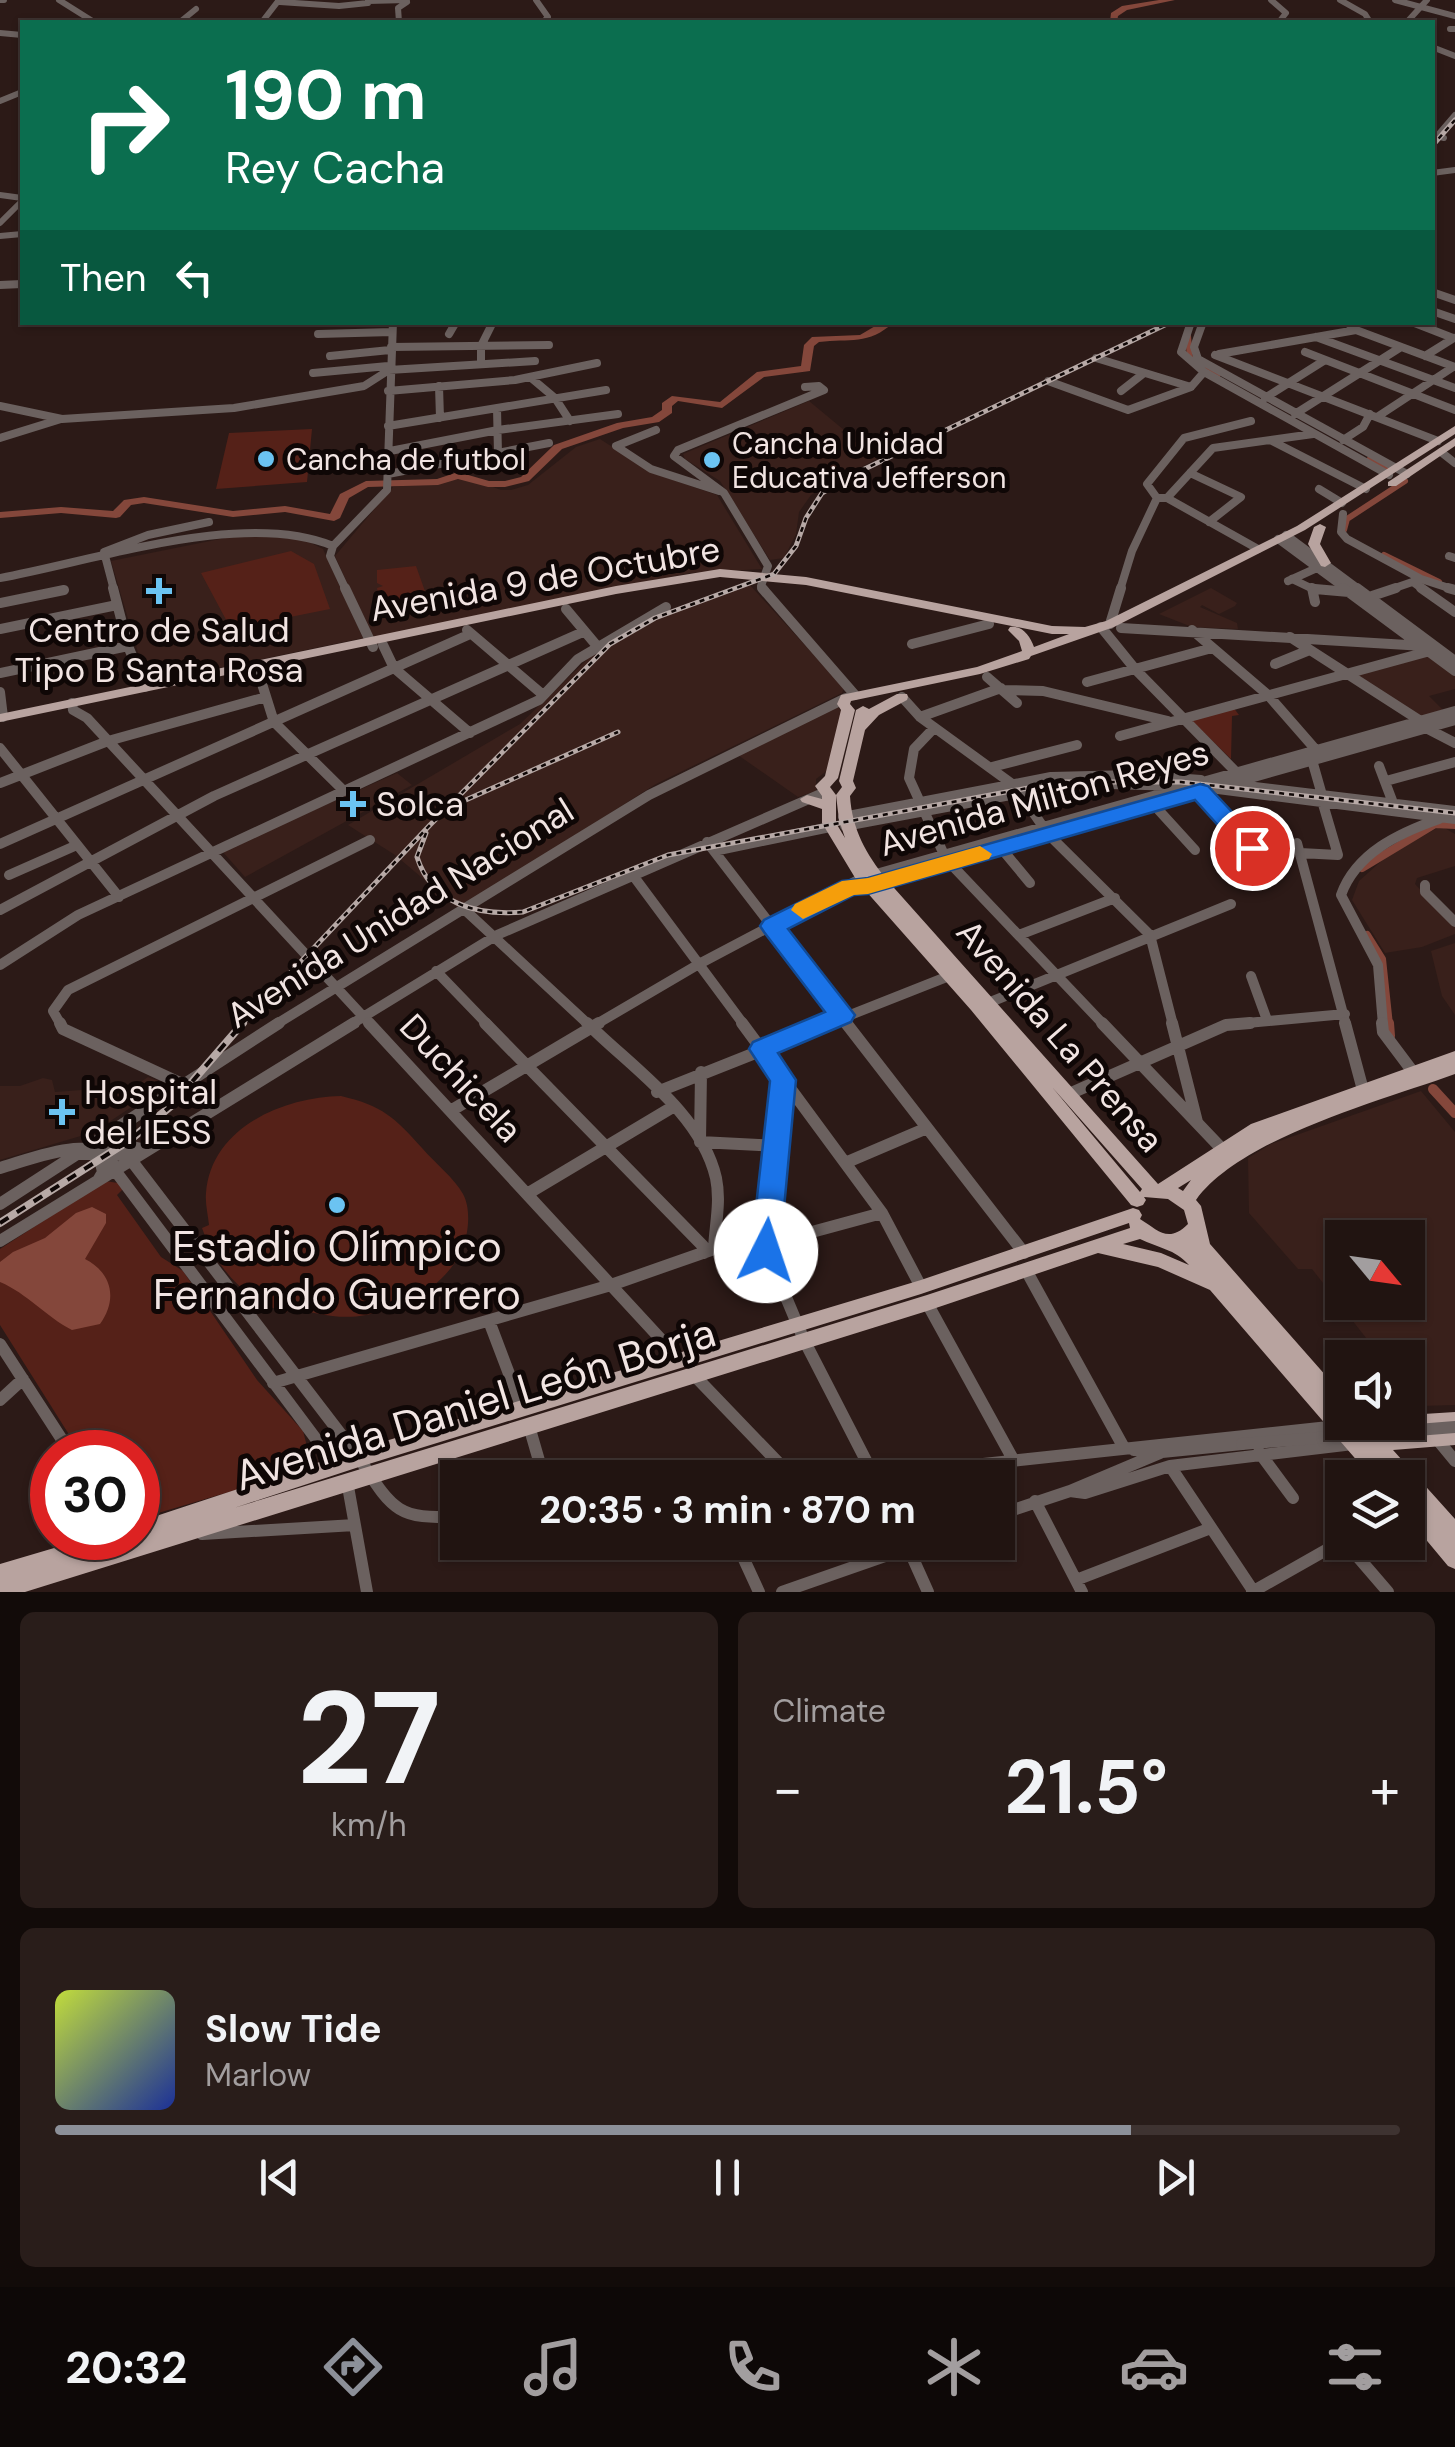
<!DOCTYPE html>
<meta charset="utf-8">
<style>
:root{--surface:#211411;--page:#291d1a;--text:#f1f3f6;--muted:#a29e9f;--line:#3e3331;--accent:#8c9099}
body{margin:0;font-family:"DM Sans",sans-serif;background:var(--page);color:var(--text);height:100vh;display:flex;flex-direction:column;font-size:38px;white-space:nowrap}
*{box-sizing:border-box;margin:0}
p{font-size:32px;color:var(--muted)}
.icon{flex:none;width:55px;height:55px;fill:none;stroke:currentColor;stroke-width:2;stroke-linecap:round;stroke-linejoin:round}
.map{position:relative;height:1592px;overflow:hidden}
.details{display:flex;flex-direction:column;gap:20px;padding:20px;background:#120b09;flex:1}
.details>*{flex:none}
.guide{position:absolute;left:20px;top:20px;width:1415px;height:305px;border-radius:0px;box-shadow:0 2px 8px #0004,0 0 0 2px var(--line);background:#0b6e4f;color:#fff;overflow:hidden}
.needle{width:65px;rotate:119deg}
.tools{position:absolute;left:1325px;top:1220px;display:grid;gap:20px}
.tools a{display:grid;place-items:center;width:100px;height:100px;border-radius:0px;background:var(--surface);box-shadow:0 2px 8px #0004,0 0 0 2px var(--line);font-size:50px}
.speed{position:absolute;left:30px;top:1430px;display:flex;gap:20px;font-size:50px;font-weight:700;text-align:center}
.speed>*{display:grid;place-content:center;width:130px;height:130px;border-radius:50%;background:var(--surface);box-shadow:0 2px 8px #0004,0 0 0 2px var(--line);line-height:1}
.speed .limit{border:15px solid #d22;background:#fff;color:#111}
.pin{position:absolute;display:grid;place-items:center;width:85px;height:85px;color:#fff;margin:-42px;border:5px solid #fff;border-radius:50%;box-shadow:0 2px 10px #0007}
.me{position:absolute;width:110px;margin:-55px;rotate:4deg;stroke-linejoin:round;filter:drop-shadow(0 0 8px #0008)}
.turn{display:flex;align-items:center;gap:35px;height:210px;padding:0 40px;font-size:45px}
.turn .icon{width:130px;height:130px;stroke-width:2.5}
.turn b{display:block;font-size:70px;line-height:85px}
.then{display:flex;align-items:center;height:95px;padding:0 40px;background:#0003;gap:20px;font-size:38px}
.big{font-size:75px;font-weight:700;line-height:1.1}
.details .card{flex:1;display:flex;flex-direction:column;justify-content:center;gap:15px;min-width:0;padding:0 35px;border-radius:15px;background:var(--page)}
.details .dial{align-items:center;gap:0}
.dial b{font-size:130px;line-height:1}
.song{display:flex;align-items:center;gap:30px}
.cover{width:120px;height:120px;border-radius:15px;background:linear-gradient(135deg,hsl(70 70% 55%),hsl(230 70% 35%))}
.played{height:10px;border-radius:5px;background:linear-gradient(90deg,var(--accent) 80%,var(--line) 80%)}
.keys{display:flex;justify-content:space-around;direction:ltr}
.heat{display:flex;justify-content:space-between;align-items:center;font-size:55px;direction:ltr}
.details .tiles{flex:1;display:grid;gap:20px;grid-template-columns:1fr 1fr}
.card:last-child{grid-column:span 2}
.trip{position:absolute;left:440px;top:1460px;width:575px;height:100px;border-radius:0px;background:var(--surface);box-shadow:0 2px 8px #0004,0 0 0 2px var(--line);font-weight:700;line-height:100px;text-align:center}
.tab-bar{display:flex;height:160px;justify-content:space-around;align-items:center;background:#0d0807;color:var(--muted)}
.tab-bar .icon{width:70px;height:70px}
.tab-bar .current{color:var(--accent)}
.tab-bar b{font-size:45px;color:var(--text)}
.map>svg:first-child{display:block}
.built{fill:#39201b;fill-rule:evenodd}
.green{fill:#552118}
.water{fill:#84473b}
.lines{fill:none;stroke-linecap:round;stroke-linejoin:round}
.canal-far2{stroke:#84473b;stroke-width:6}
.canal-far1{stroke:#84473b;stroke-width:8}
.canal{stroke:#84473b;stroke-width:10}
.river{fill:#84473b;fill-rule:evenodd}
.minor-far3{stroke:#6b615f;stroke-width:6}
.minor-far2{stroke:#6b615f;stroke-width:8}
.minor-far1{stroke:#6b615f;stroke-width:10}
.minor{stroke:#6b615f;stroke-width:12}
.major{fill:#b8a39f;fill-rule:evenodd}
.rail-far1-casing{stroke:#b7a9a6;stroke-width:5}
.rail-casing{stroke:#b7a9a6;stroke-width:8}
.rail-far1{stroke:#0f0706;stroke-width:2.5;stroke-dasharray:5;stroke-linecap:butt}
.rail{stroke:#0f0706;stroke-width:4;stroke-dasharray:10;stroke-linecap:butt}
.minor-bridge{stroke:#6b615f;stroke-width:12}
.route{fill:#1a73e8;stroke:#114b97;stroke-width:2.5}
.slow{fill:#f59e0b}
.poi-dot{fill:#6bc3f2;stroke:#0f0706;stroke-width:4}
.labels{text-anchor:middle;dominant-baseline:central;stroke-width:10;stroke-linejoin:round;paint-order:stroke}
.far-poi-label{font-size:30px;fill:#f1e4e2;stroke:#0f0706;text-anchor:start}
.street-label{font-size:35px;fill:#f1e4e2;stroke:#0f0706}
.poi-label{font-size:35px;fill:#f1e4e2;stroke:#0f0706;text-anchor:start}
.near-poi-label{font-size:42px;fill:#f1e4e2;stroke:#0f0706}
.near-street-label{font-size:42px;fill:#f1e4e2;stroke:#0f0706}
</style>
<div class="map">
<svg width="1455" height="1592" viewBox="0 0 1455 1592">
<rect width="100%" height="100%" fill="#2c1a17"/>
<!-- built -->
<path class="built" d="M809,401L844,430L841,432L878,458L811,495L799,512L796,534L784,558L770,560L720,481L685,459L683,454Z
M600,439L653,473L717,495L762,569L690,573L372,638L335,556L393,487L469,478L501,490H511L528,485L576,447Z
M270,533L303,539L323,549L363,638L147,683L111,561L235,536Z
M748,583L844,688L842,693L656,784L459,909L395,855L348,825L520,724L601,646L651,617Z
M1211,588L1237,603L1235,606L1219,614L1202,605L1200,607L1237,623L1238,629L1192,627L1159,614Z
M1427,654L1455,676V689L1429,696L1443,710L1418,717L1352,674Z
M836,705L842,712L828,770L816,779V791L798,797L735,753Z
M397,773L412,785L245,877L222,851Z
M1441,826L1455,834V866L1417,878L1415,884L1455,926V934L1422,947L1385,953L1352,900L1359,881L1387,856Z
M1455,943V1015L1442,996L1431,951Z
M148,1077L166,1084L94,1132L0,1160V1086H20L43,1078L52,1080L55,1092L135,1086Z
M1421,1091L1455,1132V1405L1420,1406L1408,1391V1358L1381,1357L1312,1269H1298L1249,1213L1248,1158L1271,1144ZM1342,1238H1408V1302H1342Z"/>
<!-- green -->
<path class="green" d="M312,429L307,482L216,489L229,433Z
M291,551L314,564L330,609L231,629L201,573Z
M416,566L431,608L380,619L379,605L384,603L379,600L377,588L383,586L377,583V570Z
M1233,707L1239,715L1232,716L1231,759L1190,719Z
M341,1096C383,1106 394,1117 422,1148C435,1163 454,1178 463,1194C469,1205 469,1220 467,1232C459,1279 410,1307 366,1315C341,1320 315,1314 291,1307L286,1313C244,1299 217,1269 202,1228L209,1225C208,1215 205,1203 206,1193C211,1127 284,1097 341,1096Z
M105,1181L118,1183L123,1189L117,1195L161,1257L183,1271L257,1380L303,1431L309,1454L297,1472L138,1519V1452H80L0,1325V1249Z"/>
<!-- water -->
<path class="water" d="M92,1207L106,1214V1223L85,1259C112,1273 118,1299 100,1324L72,1330C45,1316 28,1294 0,1282V1262L13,1252L45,1238L76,1213Z"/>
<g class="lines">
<!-- canal-far2 -->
<path class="canal-far2" d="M1188,336L1190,358L1217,376
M1369,460L1386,469
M1344,530L1347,519L1405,481
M1384,555L1439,582"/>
<!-- canal-far1 -->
<path class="canal-far1" d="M1362,868L1435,824L1455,825
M1367,935L1382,959L1389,1025"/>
<!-- canal -->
<path class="canal" d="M1389,1023L1390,1036
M1433,1089L1455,1113"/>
<!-- river -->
<path class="river" d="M1159,0H1175L1127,10L1118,16L1117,22H1110L1111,13L1122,6Z
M882,322H894C868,346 850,338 819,342L814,346L810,371L764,377L722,408L678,401L672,406V413L659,422L623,428L562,449L529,481L505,487H488L458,479L438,485L368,487L349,498L340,518L334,521L285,512L233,517L144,503L131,505L120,517L116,518L61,513L0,518V512L61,507L113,511L124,500L144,497L233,511L285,506L330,514L340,494L366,481L437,479L458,472L489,481H505L521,477L554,445L617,423L652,417L662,410V403L672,396L720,402L757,372L801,366L804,345L812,337L860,335Z"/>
<!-- minor-far3 -->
<path class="minor-far3" d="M0,0H4
M59,0L94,22
M536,0L548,17L543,22
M1271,0L1286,13L1279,22
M1340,0L1365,14L1370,22
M1395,0L1455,16
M368,1L407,0
M280,2L339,6L368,3
M180,22L196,9
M262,22L279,0
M399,22L398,8L407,2
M1407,22L1427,0
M1450,29H1455
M0,33L22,35
M1432,47L1455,56
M0,101L22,92
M1444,138L1437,136L1455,115
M1432,173L1455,170
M0,195L22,198
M0,223L22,201
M0,236L22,234"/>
<!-- minor-far2 -->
<path class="minor-far2" d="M0,285L22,284
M1432,292L1455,300
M1432,311L1455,319
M1191,322L1181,352L1204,372L1389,475
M1203,322L1194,347L1198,359L1407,474
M1346,322L1356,330L1455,367
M1412,322L1453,338
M393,323L420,322
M318,334L392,332
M449,334L456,322
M1316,337L1455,388
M391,347L549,345
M1305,352L1455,410
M1219,354L1356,330
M1215,355L1438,441
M330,356L390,350
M1425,356L1454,338
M1096,358L1191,387
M481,364V346L492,324L483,322
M313,373L388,366
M530,377L555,398L570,421
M1048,381L1128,410L1191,387L1204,372
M439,386L440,418
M388,391L515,380L597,363
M1121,391L1144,373
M1265,398L1325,360
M0,406L62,419L234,408L364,386L389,370L535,361
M497,408L498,454
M1295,414L1401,347
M1377,417L1453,367
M1251,421L1184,438L1147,484L1157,498H1167L1258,549
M388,426L606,390
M656,430L616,446L651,469L719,491
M0,438L61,419
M1343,440L1363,427L1370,414
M1272,441L1366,489
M390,451L498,430L618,414
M1441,452L1455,463
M1190,473L1241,497L1209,522
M388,474L549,443
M1319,489L1342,503
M1167,498L1213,448L1313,434
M1343,514L1341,532L1347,539L1421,579L1455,590
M1286,535L1360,590
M1278,539L1347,590
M1449,556L1455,558
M0,578C94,561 244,509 333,546
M1292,579L1315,590
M1288,581L1319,567
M1413,582L1424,590
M1315,589L1328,590
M114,590L104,552L148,535L209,522
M346,590L330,556L333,546L387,490L393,322
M765,590L761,586L768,566L724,493L674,456L678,450L824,390L819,386L805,387
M1120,590L1132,551L1157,498
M1389,590L1421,579"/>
<!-- minor-far1 -->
<path class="minor-far1" d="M113,588L128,646L145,687
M345,588L373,647
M762,588L855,695
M1312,588L1315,602
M1343,588L1455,671
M1357,588L1455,661
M1421,588L1455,612
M1448,588L1455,590
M1315,589L1349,592
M1372,596L1396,588
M0,603L64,590
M566,609L597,646
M1110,624L1121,588
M1101,627L1135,669L1236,772
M1121,628L1424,646
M0,629L117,605
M467,630L542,694
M1192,630L1268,695L1316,750
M1290,637L1419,720
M912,644L989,624
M383,645L394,668L470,733
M1275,664L1307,651
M258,671L274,722L344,791
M0,673L128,646
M987,677L1017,703
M1087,682L1212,648
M1003,690L1043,691L1168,721
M0,692L3,717
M902,697L920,717L1015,786L1048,834L1150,935L1173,1025
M72,703L73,710L87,718L371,1025
M920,717L1001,688
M934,728L914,749L909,778L946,859L1104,1025
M1426,728L1455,743
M1120,736L1430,651
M0,748L119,897
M1312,760L1322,795
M1379,766L1393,803
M992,767L1077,745
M1386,781L1455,762
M0,783L108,741L266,697
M1238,785L1455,811
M1218,789L1455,819
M1200,792L1252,848
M1154,805L1195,850
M843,817L1051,777L1132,775L1201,780
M845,826L1075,783L1181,786
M707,842L848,1025
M1297,843L1346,1025
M0,844L468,635
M1001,848L1030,883
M714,851L830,827
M1300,853L1338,855L1323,804
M632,874L744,1025
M9,875L77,845
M876,884L1455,720
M1425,885V892L1455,922
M0,910L214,796L583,632
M465,910L589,1025
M1019,935L1115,898
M0,965L78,915L539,700L578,659L666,607
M436,971L488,1025
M1251,976L1267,1020
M988,1003L1231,904
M61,1025L53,1011L68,990L370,840
M275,1025L649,795L846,698
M350,1025L497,935L825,792
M595,1025L699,964L862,878L1455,711
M825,1025L949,976
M1225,1025L1345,1014
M1383,1025L1378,965L1341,895C1356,853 1399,833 1439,819"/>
<!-- minor -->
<path class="minor" d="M60,1023L63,1029L182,1084
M369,1023L681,1361
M485,1023L703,1246L704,1253
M587,1023C631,1067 701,1113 716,1178C721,1202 715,1226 714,1249
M742,1023L882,1213L921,1287
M846,1023L1024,1253
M1102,1023L1222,1149
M1172,1023L1197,1122
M1345,1023L1363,1090
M1382,1023L1383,1032L1413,1072
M783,1081L764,1245L804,1340L875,1478
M657,1092L831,1023
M1069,1094L1226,1025L1250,1023
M452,1110L599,1023
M118,1128L107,1148L114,1169L337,1467
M120,1130L121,1145L146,1150
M700,1141L701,1072
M700,1142L777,1146
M75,1154H91L100,1159L103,1172L99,1179
M845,1163L927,1128
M0,1168C44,1155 87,1136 131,1160L359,1458C391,1507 396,1521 458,1516
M527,1194L671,1108
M0,1204L279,1023
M0,1241L354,1023
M1026,1270L1123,1446
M927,1303L1014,1461
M489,1321L522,1408
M0,1344L70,1452
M693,1374L793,1478
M273,1383L611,1285L714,1249L764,1245L882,1213
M0,1400L23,1379
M529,1426L544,1478
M1436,1438L1455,1461
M1134,1450L1162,1452L1242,1444
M1259,1452L1293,1498
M1170,1466L1254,1592
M851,1478L1338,1426
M347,1481L367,1592
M1070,1491L1085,1493L1170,1466L1353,1444
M1035,1501L1082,1592
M998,1515L1070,1491L1160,1453
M202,1534L355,1525
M736,1542L759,1592
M1345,1542L1388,1592
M906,1543L928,1592
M1076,1580L1211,1528
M782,1592L925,1542
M1252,1592L1342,1541"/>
<!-- major -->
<path class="major" d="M1455,426V434L1305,530L1114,627L1031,656L1029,659L980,674L851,701L850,704L855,710L838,778L830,787L836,795V823L845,838L839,820L836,795L842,787L839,781L856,710L863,706L869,709L897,694H907L908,697L907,700L879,715L865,730L853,781L856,788L850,796C852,829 866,854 887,880L1158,1184L1251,1124L1455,1051V1074C1383,1100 1240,1138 1196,1200L1201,1206L1210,1244L1342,1394V1422L1350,1424L1351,1422H1408V1415L1455,1412V1445L1393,1450L1455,1519V1569L1448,1566L1408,1518V1478H1372L1210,1290L1158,1267L1098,1253L927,1311L25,1592H0V1564L88,1538H127L125,1542L134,1539L131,1538H138V1522L359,1449L921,1280L1133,1208L1139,1210L1142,1215L1140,1219C1158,1230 1168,1244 1188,1224L1184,1210L1168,1199L1144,1197L1146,1200L1143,1205L1137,1207L1131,1205L971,1010L857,881L822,823V809L802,802L800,799L807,795L822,799V796L815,786L825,776L841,710L837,704L841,695L977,667L1022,651L1019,641L1008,630L1010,627C1022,625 1030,636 1034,647L1069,634H1052L806,585L720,577L616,594L0,722V714L616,586L720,569L806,577L1052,626L1085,627L1106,621L1297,526ZM1052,1087L1142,1189L1140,1192ZM1191,1180L1183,1191L1178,1188ZM1129,1223L1130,1228L927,1295L234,1508L359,1467L921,1294ZM1140,1239C1158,1248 1175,1249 1189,1265L1161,1253L1123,1244Z
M1455,438V446L1396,486H1388V482Z
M1320,524L1326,527L1320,544L1331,563L1325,567L1321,566L1308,544L1314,527Z"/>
<defs>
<path id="rail-far1" d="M1432,146L1455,120
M459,803L618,732
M426,833L417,857C432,904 477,916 523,912L668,855L1060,782H1181L1455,813
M241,1025L430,825L610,644L655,618L774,574L796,546L806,518L822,493L850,476L1171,322"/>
<path id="rail" d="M0,1223L130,1140L171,1106L243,1023"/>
</defs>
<!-- rail-far1 casing -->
<use href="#rail-far1" class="rail-far1-casing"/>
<!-- rail casing -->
<use href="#rail" class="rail-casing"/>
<!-- rail-far1 -->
<use href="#rail-far1" class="rail-far1"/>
<!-- rail -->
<use href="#rail" class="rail"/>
<!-- minor-bridge -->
<path class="minor-bridge" d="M1242,1444L1455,1427"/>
</g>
<!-- route -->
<path class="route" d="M1200,784L1208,786L1260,842L1263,848L1260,853H1243L1195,800L868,894L854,895L788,929L855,1015L851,1022L778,1053L796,1080L780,1251L776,1259L766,1263L755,1259L751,1251L770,1081L749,1049L753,1042L825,1012L764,932L760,926L764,920L842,881L868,878Z"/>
<!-- slow -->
<path class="slow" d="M980,846L992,854L989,859L868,894L854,895L803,919L791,910L795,904L842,881L868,878Z"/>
<!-- markers -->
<g class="poi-dot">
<circle cx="266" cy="459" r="10"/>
<circle cx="712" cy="460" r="10"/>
<path d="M154 576h10v10h10v10h-10v10h-10v-10h-10v-10h10z"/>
<path d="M348 789h10v10h10v10h-10v10h-10v-10h-10v-10h10z"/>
<path d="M57 1097h10v10h10v10h-10v10h-10v-10h-10v-10h10z"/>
<circle cx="337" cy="1205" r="10"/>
</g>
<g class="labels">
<!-- far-poi labels -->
<g class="far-poi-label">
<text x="732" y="443">Cancha Unidad<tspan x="732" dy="34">Educativa Jefferson</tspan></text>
<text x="286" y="459">Cancha de futbol</text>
</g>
<!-- street labels -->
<g class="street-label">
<text transform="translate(545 579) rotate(-10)">Avenida 9 de Octubre</text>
<text transform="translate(1044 798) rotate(-16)">Avenida Milton Reyes</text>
<text transform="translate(400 913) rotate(-32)">Avenida Unidad Nacional</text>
<text transform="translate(1060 1036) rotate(49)">Avenida La Prensa</text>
<text transform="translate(461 1078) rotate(47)">Duchicela</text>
</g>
<!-- poi labels -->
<g class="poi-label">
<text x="159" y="630" text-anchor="middle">Centro de Salud<tspan x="159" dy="40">Tipo B Santa Rosa</tspan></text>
<text x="376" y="804">Solca</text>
<text x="84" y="1092">Hospital<tspan x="84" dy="40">del IESS</tspan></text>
</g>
<!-- near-poi labels -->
<g class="near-poi-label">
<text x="337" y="1246">Estadio Olímpico<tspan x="337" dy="48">Fernando Guerrero</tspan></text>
</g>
<!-- near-street labels -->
<g class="near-street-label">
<text transform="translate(475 1404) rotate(-17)">Avenida Daniel León Borja</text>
</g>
</g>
</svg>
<div class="tools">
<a><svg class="needle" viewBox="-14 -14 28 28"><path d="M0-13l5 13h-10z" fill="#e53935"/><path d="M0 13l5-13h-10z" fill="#a29e9f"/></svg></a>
<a><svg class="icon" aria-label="sound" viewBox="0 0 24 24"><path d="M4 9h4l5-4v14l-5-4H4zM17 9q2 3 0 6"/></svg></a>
<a><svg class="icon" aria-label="layers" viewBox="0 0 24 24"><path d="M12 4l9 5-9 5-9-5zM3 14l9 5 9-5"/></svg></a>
</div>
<div class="speed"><div class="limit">30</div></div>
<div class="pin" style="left:1252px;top:848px;background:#d93025"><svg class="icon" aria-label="arrive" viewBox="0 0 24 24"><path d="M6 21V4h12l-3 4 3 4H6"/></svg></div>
<svg class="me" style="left:766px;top:1251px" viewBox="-20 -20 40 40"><circle r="19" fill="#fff"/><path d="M0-13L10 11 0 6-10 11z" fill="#1a73e8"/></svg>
<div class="trip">20:35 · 3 min · 870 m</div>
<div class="guide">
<div class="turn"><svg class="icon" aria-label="right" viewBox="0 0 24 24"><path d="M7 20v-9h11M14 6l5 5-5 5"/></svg><div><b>190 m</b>Rey Cacha</div></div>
<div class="then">Then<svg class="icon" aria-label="left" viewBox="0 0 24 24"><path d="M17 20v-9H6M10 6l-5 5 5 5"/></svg></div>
</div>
</div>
<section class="details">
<div class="tiles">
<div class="card dial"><b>27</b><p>km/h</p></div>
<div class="card"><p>Climate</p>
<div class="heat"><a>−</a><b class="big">21.5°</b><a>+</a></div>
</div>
<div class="card">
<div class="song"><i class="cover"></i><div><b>Slow Tide</b><p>Marlow</p></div></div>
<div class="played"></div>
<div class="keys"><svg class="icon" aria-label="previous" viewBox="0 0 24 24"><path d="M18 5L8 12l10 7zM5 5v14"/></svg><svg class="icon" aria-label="pause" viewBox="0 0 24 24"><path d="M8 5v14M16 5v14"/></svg><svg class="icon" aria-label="next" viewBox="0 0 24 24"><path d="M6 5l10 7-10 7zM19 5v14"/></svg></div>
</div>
</div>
</section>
<nav class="tab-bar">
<b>20:32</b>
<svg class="icon current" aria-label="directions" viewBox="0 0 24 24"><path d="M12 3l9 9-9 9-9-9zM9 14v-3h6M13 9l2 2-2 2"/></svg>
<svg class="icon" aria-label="music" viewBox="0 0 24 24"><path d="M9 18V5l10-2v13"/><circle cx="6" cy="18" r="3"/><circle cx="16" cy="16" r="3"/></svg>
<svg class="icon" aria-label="phone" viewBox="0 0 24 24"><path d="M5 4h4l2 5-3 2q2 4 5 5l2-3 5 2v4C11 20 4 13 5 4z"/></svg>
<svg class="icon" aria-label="climate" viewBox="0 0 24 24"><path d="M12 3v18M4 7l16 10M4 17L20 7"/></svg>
<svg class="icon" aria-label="car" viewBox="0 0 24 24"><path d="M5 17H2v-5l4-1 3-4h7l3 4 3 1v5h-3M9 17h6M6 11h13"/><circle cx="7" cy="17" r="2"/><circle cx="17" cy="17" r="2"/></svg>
<svg class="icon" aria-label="filters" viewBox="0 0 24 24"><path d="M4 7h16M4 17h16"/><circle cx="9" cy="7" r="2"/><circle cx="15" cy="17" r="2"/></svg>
</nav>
